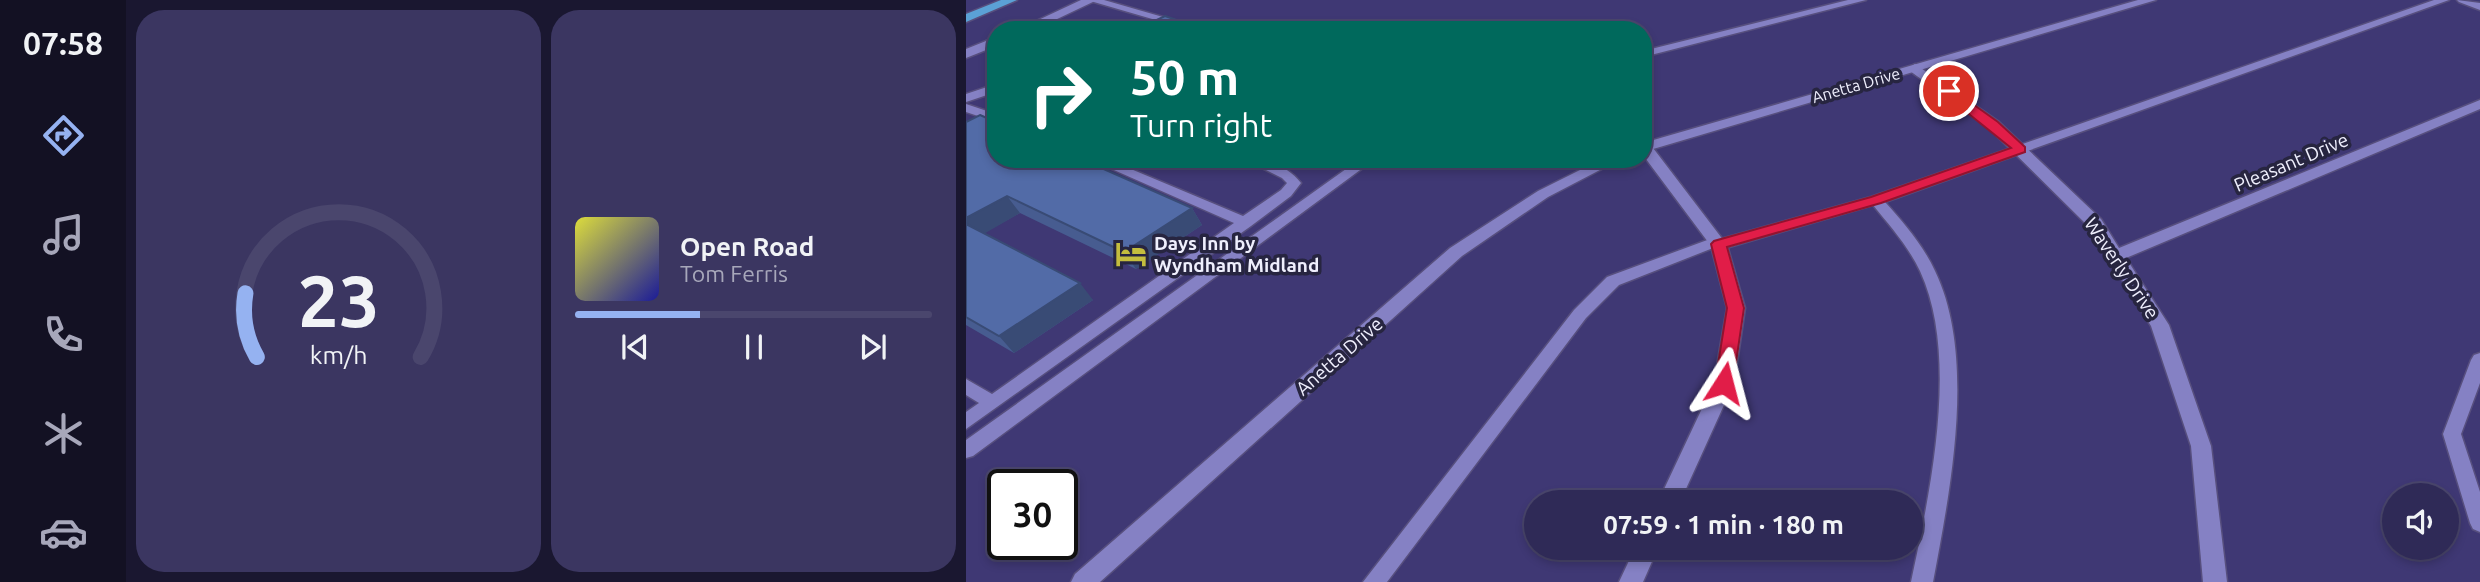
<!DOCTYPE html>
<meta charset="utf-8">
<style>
:root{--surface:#2f2a57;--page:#3b3661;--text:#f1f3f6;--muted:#a7a7ba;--line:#4a466d;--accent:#95b2f1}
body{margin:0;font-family:Ubuntu,sans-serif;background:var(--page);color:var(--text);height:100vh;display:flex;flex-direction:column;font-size:26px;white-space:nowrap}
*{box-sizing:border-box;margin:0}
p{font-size:23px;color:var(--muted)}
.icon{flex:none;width:38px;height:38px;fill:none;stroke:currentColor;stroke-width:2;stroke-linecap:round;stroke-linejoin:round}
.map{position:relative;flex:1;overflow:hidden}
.panel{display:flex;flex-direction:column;gap:10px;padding:10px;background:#1a1730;width:840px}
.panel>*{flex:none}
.hud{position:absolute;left:21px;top:21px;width:665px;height:147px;border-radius:28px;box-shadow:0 4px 10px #0003,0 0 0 2px var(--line);background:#00695c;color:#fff;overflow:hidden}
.controls{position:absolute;left:1416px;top:483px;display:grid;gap:14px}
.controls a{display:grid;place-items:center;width:77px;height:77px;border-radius:50%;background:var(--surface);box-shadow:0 4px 10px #0003,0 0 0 2px var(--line);font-size:35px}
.speed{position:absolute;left:21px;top:469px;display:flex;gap:14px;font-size:35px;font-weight:700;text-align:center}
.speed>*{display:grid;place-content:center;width:91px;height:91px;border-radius:50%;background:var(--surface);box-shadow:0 4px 10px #0003,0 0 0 2px var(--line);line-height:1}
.speed .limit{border:4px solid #111;border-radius:10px;background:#fff;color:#111}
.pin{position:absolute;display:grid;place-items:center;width:60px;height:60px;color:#fff;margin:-30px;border:4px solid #fff;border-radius:50%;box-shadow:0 2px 7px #0007}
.me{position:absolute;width:77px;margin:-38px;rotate:9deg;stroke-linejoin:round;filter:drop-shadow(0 0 5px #0008)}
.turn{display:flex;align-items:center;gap:24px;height:147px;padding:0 28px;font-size:32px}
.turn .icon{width:91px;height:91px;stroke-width:2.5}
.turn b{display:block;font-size:49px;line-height:60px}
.panel .widget{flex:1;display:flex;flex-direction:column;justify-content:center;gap:10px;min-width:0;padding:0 24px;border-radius:28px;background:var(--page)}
.panel .dial{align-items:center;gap:0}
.dial svg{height:182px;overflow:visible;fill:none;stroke:var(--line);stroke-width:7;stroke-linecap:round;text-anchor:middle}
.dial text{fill:var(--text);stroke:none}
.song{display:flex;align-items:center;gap:21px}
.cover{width:84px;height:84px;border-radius:10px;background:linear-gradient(135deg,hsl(60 70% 55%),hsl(240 70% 35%))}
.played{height:7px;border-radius:4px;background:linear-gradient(90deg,var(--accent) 35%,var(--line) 35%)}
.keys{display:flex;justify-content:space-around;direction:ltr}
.panel .tiles{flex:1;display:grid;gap:10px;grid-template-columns:repeat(2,1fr)}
.trip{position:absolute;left:558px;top:490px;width:399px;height:70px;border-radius:35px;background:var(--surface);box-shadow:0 4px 10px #0003,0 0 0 2px var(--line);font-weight:700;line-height:70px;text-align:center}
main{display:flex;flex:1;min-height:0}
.menu{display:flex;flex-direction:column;width:126px;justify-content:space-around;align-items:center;background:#131123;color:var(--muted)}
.menu .icon{width:49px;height:49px}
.menu .active{color:var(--accent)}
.menu b{font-size:32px;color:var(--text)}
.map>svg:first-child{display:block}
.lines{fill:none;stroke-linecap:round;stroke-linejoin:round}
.service-casing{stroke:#574f7e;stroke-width:3}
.minor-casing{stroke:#574f7e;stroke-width:3}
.tertiary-casing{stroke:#574f7e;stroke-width:3}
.primary-casing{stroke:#574f7e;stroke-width:3}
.service{fill:#8581c4;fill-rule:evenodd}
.minor{fill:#8581c4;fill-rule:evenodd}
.tertiary{fill:#8581c4;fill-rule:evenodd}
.primary{fill:#5ba1d6;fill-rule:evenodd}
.wall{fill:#475c90}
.shaded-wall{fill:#394b75}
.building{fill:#526ba7;stroke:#394b75;stroke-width:2}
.route{fill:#e11d48;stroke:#92132f;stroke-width:2}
.labels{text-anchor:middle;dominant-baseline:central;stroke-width:7;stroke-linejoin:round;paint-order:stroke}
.far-street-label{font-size:16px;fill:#efeffd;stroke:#272540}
.street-label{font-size:19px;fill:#efeffd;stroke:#272540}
.poi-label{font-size:19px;font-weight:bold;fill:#efeffd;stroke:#272540;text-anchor:start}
</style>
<main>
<nav class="menu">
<b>07:58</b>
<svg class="icon active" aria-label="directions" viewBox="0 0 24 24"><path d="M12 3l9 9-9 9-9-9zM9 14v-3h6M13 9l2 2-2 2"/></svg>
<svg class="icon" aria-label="music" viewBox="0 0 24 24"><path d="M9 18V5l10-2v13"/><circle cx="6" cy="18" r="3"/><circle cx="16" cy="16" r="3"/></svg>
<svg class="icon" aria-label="phone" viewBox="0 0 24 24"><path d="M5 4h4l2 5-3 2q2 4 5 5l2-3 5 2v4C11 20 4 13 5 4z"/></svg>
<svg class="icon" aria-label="climate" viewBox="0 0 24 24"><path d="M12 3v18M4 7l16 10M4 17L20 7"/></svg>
<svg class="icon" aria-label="car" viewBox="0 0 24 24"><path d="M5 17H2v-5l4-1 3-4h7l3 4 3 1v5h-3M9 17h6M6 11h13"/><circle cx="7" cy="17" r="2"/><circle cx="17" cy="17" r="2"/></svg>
</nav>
<section class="panel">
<div class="tiles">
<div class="widget dial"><svg viewBox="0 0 100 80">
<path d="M14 69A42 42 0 1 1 86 69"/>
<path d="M14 69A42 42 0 0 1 9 41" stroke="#95b2f1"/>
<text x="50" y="56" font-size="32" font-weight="700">23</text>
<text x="50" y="72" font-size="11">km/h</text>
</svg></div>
<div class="widget">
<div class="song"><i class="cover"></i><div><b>Open Road</b><p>Tom Ferris</p></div></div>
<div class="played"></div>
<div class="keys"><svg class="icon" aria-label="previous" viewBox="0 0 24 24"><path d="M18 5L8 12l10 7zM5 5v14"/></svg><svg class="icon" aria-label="pause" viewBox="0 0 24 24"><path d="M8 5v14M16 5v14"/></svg><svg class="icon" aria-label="next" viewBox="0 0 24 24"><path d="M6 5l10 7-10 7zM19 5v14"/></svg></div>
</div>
</div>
</section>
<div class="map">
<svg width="1514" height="582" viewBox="0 0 1514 582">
<rect width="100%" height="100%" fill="#3f3874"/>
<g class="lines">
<defs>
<path id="service" d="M121,0H138L242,30H224Z
M882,0H900L677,57V51Z
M1468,0H1483L919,202C938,223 957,245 969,271C1011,358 984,491 967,582H945C964,492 994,357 954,271C942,246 924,226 907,205L753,250L747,248L653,285L620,318L421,582H397L608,310L641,277L744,239H755L905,197Z
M20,43L30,46V53L14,46Z
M30,84V92L0,102V94Z
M0,104L30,114V122L0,112Z
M123,159H141L277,216L315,190L321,183L316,178L278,159C299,159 321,165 335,183L325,196L285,226L0,429V412L13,403L0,395V379L26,394L268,223Z
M394,159H409L7,456L0,458V440Z
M1514,353V383L1495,434L1514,492V532L1507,529L1504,523L1477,434L1505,360L1508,355Z"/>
<path id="minor" d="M1491,0L1514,3V10L1493,2Z
M949,64L1033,122L1135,219L1153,248L1514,100V109L1160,258L1203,325L1245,446L1261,582H1237L1225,446L1185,326L1123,227L1023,128L944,71L943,68Z
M677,143L684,144L761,245L779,308L768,383L714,502H692L748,383L761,308L745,246L677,155Z
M669,548H692L677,582H653Z"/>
<path id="tertiary" d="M115,0H131L68,30H51Z
M1172,0H1190L677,152V143Z
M30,37V46L0,58V49Z
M636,159H655L582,197L496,256L134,582H105L109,574L484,248L572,191Z"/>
<path id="primary" d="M35,0H51L0,22V14Z"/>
</defs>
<!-- service casing -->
<use href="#service" class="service-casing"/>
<!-- minor casing -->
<use href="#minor" class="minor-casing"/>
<!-- tertiary casing -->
<use href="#tertiary" class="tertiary-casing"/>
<!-- primary casing -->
<use href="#primary" class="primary-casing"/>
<!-- service -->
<use href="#service" class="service"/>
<!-- minor -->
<use href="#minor" class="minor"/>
<!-- tertiary -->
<use href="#tertiary" class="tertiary"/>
<!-- primary -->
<use href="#primary" class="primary"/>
</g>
<!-- wall -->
<path class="wall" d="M0,122L226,208L236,225L170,269L54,213L18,233L127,300L48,353L0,325Z"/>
<!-- shaded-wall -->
<path class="shaded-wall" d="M41,196L54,213L9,239L0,228V218Z
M226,208L236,225L170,269L158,252Z
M114,283L127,300L48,353L33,336Z"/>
<!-- building -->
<path class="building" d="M199,16L240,30H169Z
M14,115L30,122V159H115L226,208L158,252L41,196L0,218V122Z
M0,224L114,283L33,336L0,317Z"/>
<!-- route -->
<path class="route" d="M983,87L1032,122L1059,147V152L915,203L761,247L778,308L767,383L765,388H752L749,383L761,308L745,244L748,241L905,197L1045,148L978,94L977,91Z"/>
<!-- icons -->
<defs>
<symbol id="hotel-bare" viewBox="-9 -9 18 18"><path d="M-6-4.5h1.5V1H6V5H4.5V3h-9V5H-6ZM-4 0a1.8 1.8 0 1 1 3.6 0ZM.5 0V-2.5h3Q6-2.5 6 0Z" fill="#c4bd3e" stroke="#272540" stroke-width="2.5" paint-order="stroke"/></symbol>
</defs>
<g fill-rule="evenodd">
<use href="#hotel-bare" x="143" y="232" width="44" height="44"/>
</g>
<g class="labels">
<!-- far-street labels -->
<g class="far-street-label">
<text transform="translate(890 85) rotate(-16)">Anetta Drive</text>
</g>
<!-- street labels -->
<g class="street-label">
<text transform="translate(1325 162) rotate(-23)">Pleasant Drive</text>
<text transform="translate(1156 268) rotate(56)">Waverly Drive</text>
<text transform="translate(373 356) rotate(-41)">Anetta Drive</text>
</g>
<!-- poi labels -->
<g class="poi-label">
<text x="188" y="243">Days Inn by<tspan x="188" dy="22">Wyndham Midland</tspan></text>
</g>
</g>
</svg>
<div class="controls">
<a><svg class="icon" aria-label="sound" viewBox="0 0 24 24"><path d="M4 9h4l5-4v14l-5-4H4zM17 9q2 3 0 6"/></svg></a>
</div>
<div class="speed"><div class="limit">30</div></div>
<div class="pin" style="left:983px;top:91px;background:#d93025"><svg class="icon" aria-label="arrive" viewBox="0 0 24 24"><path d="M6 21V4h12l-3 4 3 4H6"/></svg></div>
<svg class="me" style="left:758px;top:383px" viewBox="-20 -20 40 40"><path d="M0-17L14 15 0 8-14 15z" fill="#e11d48" stroke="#fff" stroke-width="4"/></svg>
<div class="trip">07:59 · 1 min · 180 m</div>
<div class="hud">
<div class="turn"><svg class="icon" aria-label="right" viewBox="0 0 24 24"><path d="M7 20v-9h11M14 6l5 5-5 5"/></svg><div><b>50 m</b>Turn right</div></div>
</div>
</div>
</main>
